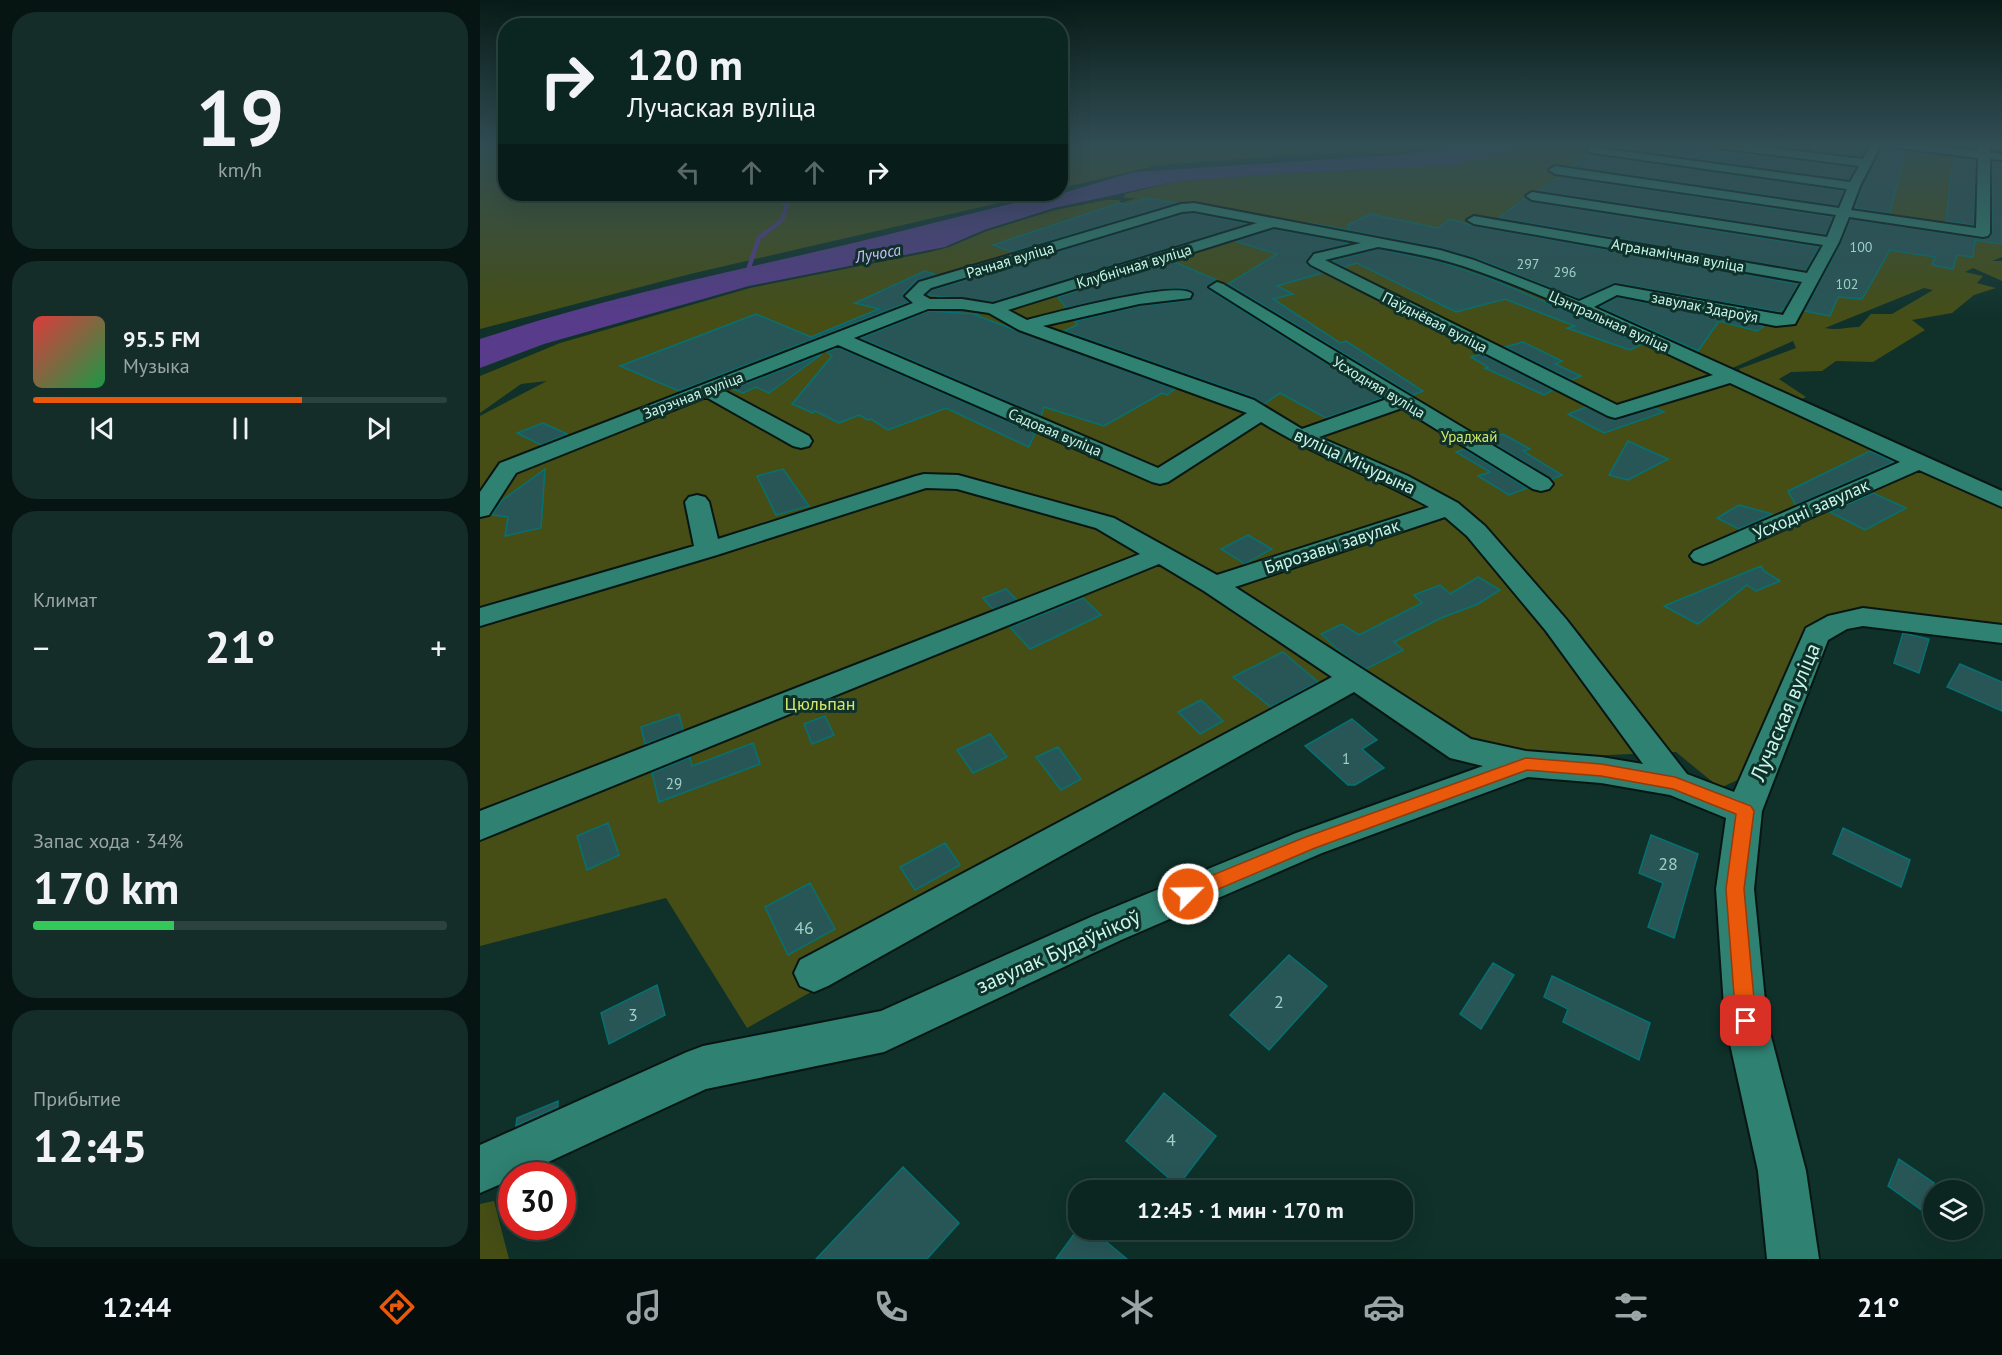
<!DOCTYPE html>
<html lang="ru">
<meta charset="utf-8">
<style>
:root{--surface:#0b2520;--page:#142d29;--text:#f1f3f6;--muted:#9aa5a5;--line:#2b423e;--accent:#ea580c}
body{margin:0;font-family:"PT Sans",sans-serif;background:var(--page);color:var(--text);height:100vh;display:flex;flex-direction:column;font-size:22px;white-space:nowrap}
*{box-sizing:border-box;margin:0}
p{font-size:20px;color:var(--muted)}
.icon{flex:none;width:33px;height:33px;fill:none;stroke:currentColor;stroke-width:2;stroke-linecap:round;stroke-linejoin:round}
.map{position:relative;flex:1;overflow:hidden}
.panel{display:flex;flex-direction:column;gap:12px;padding:12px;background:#061412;width:480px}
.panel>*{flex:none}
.top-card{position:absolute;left:18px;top:18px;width:570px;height:183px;border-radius:24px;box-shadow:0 6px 24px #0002,0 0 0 2px var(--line);background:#0b2520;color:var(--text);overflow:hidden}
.fabs{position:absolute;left:1443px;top:1180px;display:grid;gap:12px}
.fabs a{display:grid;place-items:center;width:60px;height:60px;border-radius:50%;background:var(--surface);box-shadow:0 6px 24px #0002,0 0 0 2px var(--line);font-size:30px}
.speed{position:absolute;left:18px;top:1162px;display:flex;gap:12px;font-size:30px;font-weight:700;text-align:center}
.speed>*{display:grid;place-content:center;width:78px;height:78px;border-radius:50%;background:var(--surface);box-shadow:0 6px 24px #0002,0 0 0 2px var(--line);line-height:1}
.speed .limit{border:9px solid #d22;background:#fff;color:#111}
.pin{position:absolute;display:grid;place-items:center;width:51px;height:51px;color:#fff;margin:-26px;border-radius:12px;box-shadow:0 3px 9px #0006}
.me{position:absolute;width:66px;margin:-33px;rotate:67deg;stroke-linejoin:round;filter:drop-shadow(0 0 4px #0008)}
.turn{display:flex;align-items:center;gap:21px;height:126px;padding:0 30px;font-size:27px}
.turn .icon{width:78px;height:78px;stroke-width:2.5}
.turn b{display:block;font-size:42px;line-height:51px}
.lanes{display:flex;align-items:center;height:57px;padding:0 30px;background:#0003;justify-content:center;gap:30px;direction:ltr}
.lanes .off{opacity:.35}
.big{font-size:45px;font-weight:700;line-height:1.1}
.panel .tile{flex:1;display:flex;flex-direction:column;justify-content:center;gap:9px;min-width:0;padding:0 21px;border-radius:24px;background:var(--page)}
.panel .dial{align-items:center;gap:0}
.dial b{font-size:78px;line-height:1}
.song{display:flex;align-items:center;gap:18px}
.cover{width:72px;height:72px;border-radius:9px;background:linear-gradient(135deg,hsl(0 70% 55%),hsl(140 70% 35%))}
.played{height:6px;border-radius:3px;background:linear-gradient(90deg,var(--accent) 65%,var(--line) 65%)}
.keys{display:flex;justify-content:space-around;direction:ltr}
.heat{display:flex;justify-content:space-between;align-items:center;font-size:33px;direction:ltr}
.charge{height:9px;border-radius:4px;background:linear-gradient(90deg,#34c759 34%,var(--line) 0)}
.trip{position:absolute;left:588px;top:1180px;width:345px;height:60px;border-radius:24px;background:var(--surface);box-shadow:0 6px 24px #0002,0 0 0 2px var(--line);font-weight:700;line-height:60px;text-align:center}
.tab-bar{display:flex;height:96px;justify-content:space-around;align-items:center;background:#040f0d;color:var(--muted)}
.tab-bar .icon{width:42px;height:42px}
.tab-bar .active{color:var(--accent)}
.tab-bar b{font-size:27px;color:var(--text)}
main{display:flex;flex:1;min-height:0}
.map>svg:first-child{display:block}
.green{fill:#464e16;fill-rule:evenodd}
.water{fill:#583c8b}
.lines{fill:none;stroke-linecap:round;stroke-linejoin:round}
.stream-far1{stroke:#583c8b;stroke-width:4}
.stream{stroke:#583c8b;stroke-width:4.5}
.building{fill:#285657;stroke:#057173;stroke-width:1.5}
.minor-casing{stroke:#081613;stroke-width:4}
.minor{fill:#2f8171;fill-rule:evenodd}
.route{fill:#ea580c;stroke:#983908;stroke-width:1.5}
.labels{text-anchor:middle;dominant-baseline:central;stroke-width:6;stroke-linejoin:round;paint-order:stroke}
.far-number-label{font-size:14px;fill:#9fcfc5}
.far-street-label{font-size:15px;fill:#c7f7ea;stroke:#0f312a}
.far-park-label{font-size:15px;fill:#d4e866;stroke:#0f312a}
.number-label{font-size:15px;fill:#9fcfc5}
.far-water-label{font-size:16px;font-style:italic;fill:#cebbfe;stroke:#0f312a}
.street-label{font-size:18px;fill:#c7f7ea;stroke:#0f312a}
.park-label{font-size:18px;fill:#d4e866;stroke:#0f312a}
.near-number-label{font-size:18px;fill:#9fcfc5}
.near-street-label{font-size:21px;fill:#c7f7ea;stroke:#0f312a}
</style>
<main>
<section class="panel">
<div class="tile dial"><b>19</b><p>km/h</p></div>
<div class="tile">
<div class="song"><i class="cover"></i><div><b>95.5 FM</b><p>Музыка</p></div></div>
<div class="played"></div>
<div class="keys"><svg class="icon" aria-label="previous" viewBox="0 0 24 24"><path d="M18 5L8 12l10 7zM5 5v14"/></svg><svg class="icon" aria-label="pause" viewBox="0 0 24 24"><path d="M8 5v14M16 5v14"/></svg><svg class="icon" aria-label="next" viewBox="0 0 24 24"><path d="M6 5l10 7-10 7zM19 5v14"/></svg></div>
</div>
<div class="tile"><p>Климат</p>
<div class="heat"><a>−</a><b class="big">21°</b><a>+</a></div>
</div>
<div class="tile"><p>Запас хода · 34%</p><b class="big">170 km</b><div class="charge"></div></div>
<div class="tile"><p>Прибытие</p><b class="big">12:45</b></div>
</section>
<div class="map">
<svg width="1522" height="1259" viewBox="0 0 1522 1259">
<rect width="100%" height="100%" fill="#0f312a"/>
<!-- green -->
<path class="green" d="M0,145H25L26,194H557L210,274L0,329Z
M580,145H883L918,149L927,145H967L905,153H838L679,165L581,188Z
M1034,145H1522V257L1512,261H1522V281L1493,268L1485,272L1503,276L1497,283L1516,288L1494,295L1472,313L1432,320L1445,330L1393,362L1356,361L1342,371L1311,372L1299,379L1326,397L1317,401L1262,375L1259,369L1316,348L1313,341L1248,370L1522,496V623L1490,622L1402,610L1325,628L1262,778L1240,788L1196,752L990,761L876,685L267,1028L186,898L0,946V416L67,381L41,384L0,413V376L80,343L270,288L450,252L469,247L507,231L575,210L626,200H639L641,203L657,198H644L645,194L698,181L796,174L879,170L1024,153ZM1444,288L1453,290L1412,314H1391L1379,327C1367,327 1356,331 1345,328Z
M14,1201L29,1259H0V1204Z"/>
<!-- water -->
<path class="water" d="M986,145H1034L1024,153L970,165L796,174L698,181L574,208L504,230L465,247L269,286L64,344L0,368V339C121,299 245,273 369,244C430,229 492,213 554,198L580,194L654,172L917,155Z"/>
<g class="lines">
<!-- stream-far1 -->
<path class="stream-far1" d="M282,236L302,220L307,205L291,194"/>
<!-- stream -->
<path class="stream" d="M266,276L279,238L284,234"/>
</g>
<!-- building -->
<path class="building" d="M1118,145H1232L1240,150L1375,168L1369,180Z
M1378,145H1389L1382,157L1333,151L1336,146L1376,152Z
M1403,145L1425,151L1410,213L1374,208Z
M1108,153L1113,155L1364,191L1358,206L1092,166Z
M1473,159L1496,160L1494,225L1466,221Z
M1512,161L1522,162V244L1495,240L1493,257L1477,255L1473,269L1452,265L1455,257L1410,250L1382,299L1358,297L1350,316L1324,311L1361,243L1370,219L1503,239L1510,237L1512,233Z
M1079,177L1353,217L1346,235L1059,191Z
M666,198L697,203L532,252L513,245L640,203L648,205Z
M1045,198L1052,202L1339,247L1326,271L1019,218Z
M714,213L768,224L513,302L447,295L452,290L702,214Z
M890,214L958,228L970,219L994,226L1318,284L1305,308L1299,312L1135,283L1099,299L995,258L960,248L830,223L869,230L868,225Z
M794,229L870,243L832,253L826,264L842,273L797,286L813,294L793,299L860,343L866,341L943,391L933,395L748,284L797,254L755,241Z
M898,249L961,262L1014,280L1162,344L1150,350L1087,328L1095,326L1025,299L976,312L877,263L864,267L852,261Z
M692,261L737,280L728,285V289L902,398L846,418L800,393L784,404L775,398L584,331L597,325L595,321L659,306L710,300L714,293L703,288L661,292L586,308L578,297Z
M445,271L456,275L437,280L423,294L429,302L199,391L140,366L276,314L331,337L399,309L375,303Z
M1137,297L1284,326L1277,331L1239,321L1218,351L1119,307Z
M448,311L499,314L495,315L695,389L687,395L682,393L624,426L564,407L561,416L380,338Z
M1043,342L1082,361L1075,364L1101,376L1092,380L1025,347Z
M358,347L555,433L549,447L466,408L408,430L391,419L388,420L379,415L359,423L335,411L333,413L312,404L352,356L347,352Z
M342,354L289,393L276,387L263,393L252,389Z
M1002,354L1073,390L1064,395L1005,368L1008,367L991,357Z
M1106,407L1134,420L1175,408L1184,412L1124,433L1088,414Z
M63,423L87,434L61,445L37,433Z
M1023,434L1050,449L1043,451L1082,475L1072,479L1008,440Z
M1148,441L1188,459L1148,480L1129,475Z
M984,449L1047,488L1029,495L998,476L1010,472L976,452Z
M1390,451L1414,462L1316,505L1308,491Z
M65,469L61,528L25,536L28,517L12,515L21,501Z
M303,469L329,506L296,515L277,476Z
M1393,493L1426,508L1385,530L1350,512Z
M1259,505L1292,514L1259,529L1237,518Z
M768,535L792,549L765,564L741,549Z
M1281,566L1284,571L1300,581L1276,591L1267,585L1218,624L1184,606Z
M998,577L1020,590L998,604L961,618L914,642L923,650L886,669L862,653L841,634L862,624L879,635L942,603L934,595L960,585L970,594Z
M526,589L537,600L513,609L503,598Z
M603,598L621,615L550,649L530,627Z
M1423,633L1449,639L1439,673L1414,663Z
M803,652L838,682L791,707L753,677Z
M1480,664L1522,682V711L1467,687Z
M721,700L743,721L720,734L698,712Z
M199,714L203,730L165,744L161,727Z
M345,716L354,735L332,744L324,724Z
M872,719L897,740L882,749L904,768L875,785H868L825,746Z
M510,734L527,757L493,773L477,750Z
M273,743L280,764L179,802L172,773L210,757L212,766Z
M578,747L601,779L581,790L556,757Z
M128,823L139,855L107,870L97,836Z
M1363,828L1430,860L1421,887L1353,854Z
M1171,835L1218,854L1194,938L1168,927L1183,883L1159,873Z
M465,843L480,865L435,890L420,867Z
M330,883L355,929L308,955L285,907Z
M809,955L847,986L789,1050L750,1015Z
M1013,963L1034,975L1001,1029L980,1014Z
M1072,976L1170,1023L1159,1060L1083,1022L1088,1009L1064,997Z
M177,985L185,1015L129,1044L121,1013Z
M684,1093L736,1136L698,1186L646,1141Z
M78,1101V1107L36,1126L37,1118Z
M1419,1159L1454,1183V1219L1408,1186Z
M423,1167L479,1223L447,1259H336Z
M597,1230H612L647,1259H576Z"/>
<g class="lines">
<defs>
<path id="minor" d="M1234,145H1266L1383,159L1391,145H1401L1380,186L1371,210L1496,228L1498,158L1419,148L1413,145H1446L1498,151L1499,145H1509L1510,152L1522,154V160L1510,159V233L1508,236L1503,237L1369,217L1359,242L1315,324L1296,326L1137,295L1114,307L1522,491V507L1439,470L1232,561L1223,564L1214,561L1210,556L1214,551L1420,462L1250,383L1142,416L1135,418L1128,416L831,265L828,262L834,254L881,243L794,227L528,310L547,320C570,314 701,279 712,294L710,298L659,304L563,326L774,400L822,429L907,399L729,287L737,282L743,284L1069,479L1073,484L1069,489L1061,491L1053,489L922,408L839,437L928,476L978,503L1005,526L1086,619L1207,774L1254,792L1326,628L1348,616L1383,608L1522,625V643L1383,626L1367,629L1348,640L1282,811L1274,889L1287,1021L1326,1171L1339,1259H1287L1278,1171L1245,1021L1236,889L1246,818L1190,795L1121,783L1048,777L842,853L641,940L404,1052L226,1089L38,1176H32V1179L0,1193V1145L207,1052L223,1046L401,1011L613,916L816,833L1003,766L970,758L874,692L348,986L334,992L320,986L314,973L320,960L852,677L724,591L679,564L0,840V811L660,554L616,528L477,489L446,488L237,555L0,626V608L214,546L205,502L209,497L217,495L225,497L229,502L238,539L436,476L444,474L478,475L634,518L737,575L949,507C894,476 834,455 781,422L688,482L680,484L672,482L358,345L243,390L329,436L332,441L329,446L321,448L313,446L226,397L36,473L9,515L0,517V492L20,463L433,303L425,296L439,282L701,204L714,203L960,250L994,260L1099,301L1135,285L1303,315L1322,282L994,224L987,220L994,216L1327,273L1343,245L1052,200L1046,196L1052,192L1347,237L1356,215L1075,174L1069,170L1075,166L1359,208L1367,189L1113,153L1107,150L1113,147L1370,182L1379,166L1240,148ZM714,211L777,223L513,304L482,299H450L443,295L451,288L702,212ZM898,247C927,252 955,257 983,266C1069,295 1151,337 1233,375L1137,405L845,260ZM448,309H482L509,313L539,330L767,413L678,468L374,338ZM965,517L987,536L1066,631L1163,764L1121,757L1046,751L991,739L755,587Z"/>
</defs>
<!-- minor casing -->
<use href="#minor" class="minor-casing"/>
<!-- minor -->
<use href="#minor" class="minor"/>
</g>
<!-- sky -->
<linearGradient id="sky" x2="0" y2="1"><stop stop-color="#081b17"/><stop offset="0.45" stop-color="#314e55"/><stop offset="1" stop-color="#314e55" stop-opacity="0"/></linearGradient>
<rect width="1522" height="321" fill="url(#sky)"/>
<!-- route -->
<path class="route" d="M1046,758L1121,764L1195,777L1271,806L1274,811L1264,889L1276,1021L1273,1028L1266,1031L1259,1028L1256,1021L1246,889L1256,814L1193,789L1121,776L1047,770L835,848L708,902L701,899L699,894L701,888L823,838Z"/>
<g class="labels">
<!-- far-number labels -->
<g class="far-number-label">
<text x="1381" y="247">100</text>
<text x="1048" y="264">297</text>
<text x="1085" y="272">296</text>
<text x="1367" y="284">102</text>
</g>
<!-- far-street labels -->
<g class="far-street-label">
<text transform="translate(1198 255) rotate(10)">Агранамічная вуліца</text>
<text transform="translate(530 260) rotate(-17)">Рачная вуліца</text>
<text transform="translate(654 266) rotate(-17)">Клубнічная вуліца</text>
<text transform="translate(1225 307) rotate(11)">завулак Здароўя</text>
<text transform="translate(1129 321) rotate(24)">Цэнтральная вуліца</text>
<text transform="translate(955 322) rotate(27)">Паўднёвая вуліца</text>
<text transform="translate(899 387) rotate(31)">Усходняя вуліца</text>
<text transform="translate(213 395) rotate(-21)">Зарэчная вуліца</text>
<text transform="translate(575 432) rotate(23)">Садовая вуліца</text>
</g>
<!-- far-park labels -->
<g class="far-park-label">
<text x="989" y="436">Ураджай</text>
</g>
<!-- number labels -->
<g class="number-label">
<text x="866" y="758">1</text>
<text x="194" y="783">29</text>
</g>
<!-- far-water labels -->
<g class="far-water-label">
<text transform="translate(398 253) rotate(-10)">Лучоса</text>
</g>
<!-- street labels -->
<g class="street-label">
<text transform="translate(875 461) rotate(25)">вуліца Мічурына</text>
<text transform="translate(1331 509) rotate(-24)">Усходні завулак</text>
<text transform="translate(852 546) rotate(-18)">Бярозавы завулак</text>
</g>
<!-- park labels -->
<g class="park-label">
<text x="340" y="703">Цюльпан</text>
</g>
<!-- near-number labels -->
<g class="near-number-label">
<text x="1188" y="863">28</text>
<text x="324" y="927">46</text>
<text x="799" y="1001">2</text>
<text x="153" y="1014">3</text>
<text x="691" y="1139">4</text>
</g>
<!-- near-street labels -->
<g class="near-street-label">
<text transform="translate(1305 712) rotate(-67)">Лучаская вуліца</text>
<text transform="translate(578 951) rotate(-24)">завулак Будаўнікоў</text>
</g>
</g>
</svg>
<div class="fabs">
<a><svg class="icon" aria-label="layers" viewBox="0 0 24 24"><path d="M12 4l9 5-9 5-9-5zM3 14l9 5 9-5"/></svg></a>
</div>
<div class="speed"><div class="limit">30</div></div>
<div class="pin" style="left:1266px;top:1021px;background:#d93025"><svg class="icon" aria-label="arrive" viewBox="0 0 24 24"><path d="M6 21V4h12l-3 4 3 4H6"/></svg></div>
<svg class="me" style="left:708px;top:894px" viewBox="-20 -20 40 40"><circle r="17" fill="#ea580c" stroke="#fff" stroke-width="3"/><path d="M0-11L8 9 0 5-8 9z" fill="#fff"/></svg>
<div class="trip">12:45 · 1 мин · 170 m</div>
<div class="top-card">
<div class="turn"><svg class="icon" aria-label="right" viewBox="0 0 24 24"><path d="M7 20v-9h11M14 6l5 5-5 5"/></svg><div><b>120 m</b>Лучаская вуліца</div></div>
<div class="lanes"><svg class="icon off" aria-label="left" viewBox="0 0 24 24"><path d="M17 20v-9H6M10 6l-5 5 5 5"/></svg><svg class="icon off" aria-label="ahead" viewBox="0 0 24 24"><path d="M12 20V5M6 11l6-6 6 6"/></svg><svg class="icon off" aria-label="ahead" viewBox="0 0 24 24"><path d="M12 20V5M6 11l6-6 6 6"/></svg><svg class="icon" aria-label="right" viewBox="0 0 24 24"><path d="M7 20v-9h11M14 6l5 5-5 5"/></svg></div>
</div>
</div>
</main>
<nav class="tab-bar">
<b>12:44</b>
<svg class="icon active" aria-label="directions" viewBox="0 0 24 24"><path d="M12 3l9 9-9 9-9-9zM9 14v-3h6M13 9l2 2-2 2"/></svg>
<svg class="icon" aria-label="music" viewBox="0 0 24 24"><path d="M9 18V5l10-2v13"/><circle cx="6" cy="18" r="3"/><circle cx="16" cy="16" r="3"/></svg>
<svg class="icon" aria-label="phone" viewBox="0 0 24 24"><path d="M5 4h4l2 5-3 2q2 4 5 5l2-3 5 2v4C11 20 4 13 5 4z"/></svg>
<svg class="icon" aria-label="climate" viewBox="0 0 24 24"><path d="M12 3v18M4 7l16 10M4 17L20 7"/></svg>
<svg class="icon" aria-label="car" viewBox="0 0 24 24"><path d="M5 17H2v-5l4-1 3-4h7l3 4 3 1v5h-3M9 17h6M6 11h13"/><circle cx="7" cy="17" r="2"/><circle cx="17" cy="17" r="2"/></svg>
<svg class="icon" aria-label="filters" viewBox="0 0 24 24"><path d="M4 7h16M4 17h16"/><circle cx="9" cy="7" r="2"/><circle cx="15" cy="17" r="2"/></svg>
<b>21°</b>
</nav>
